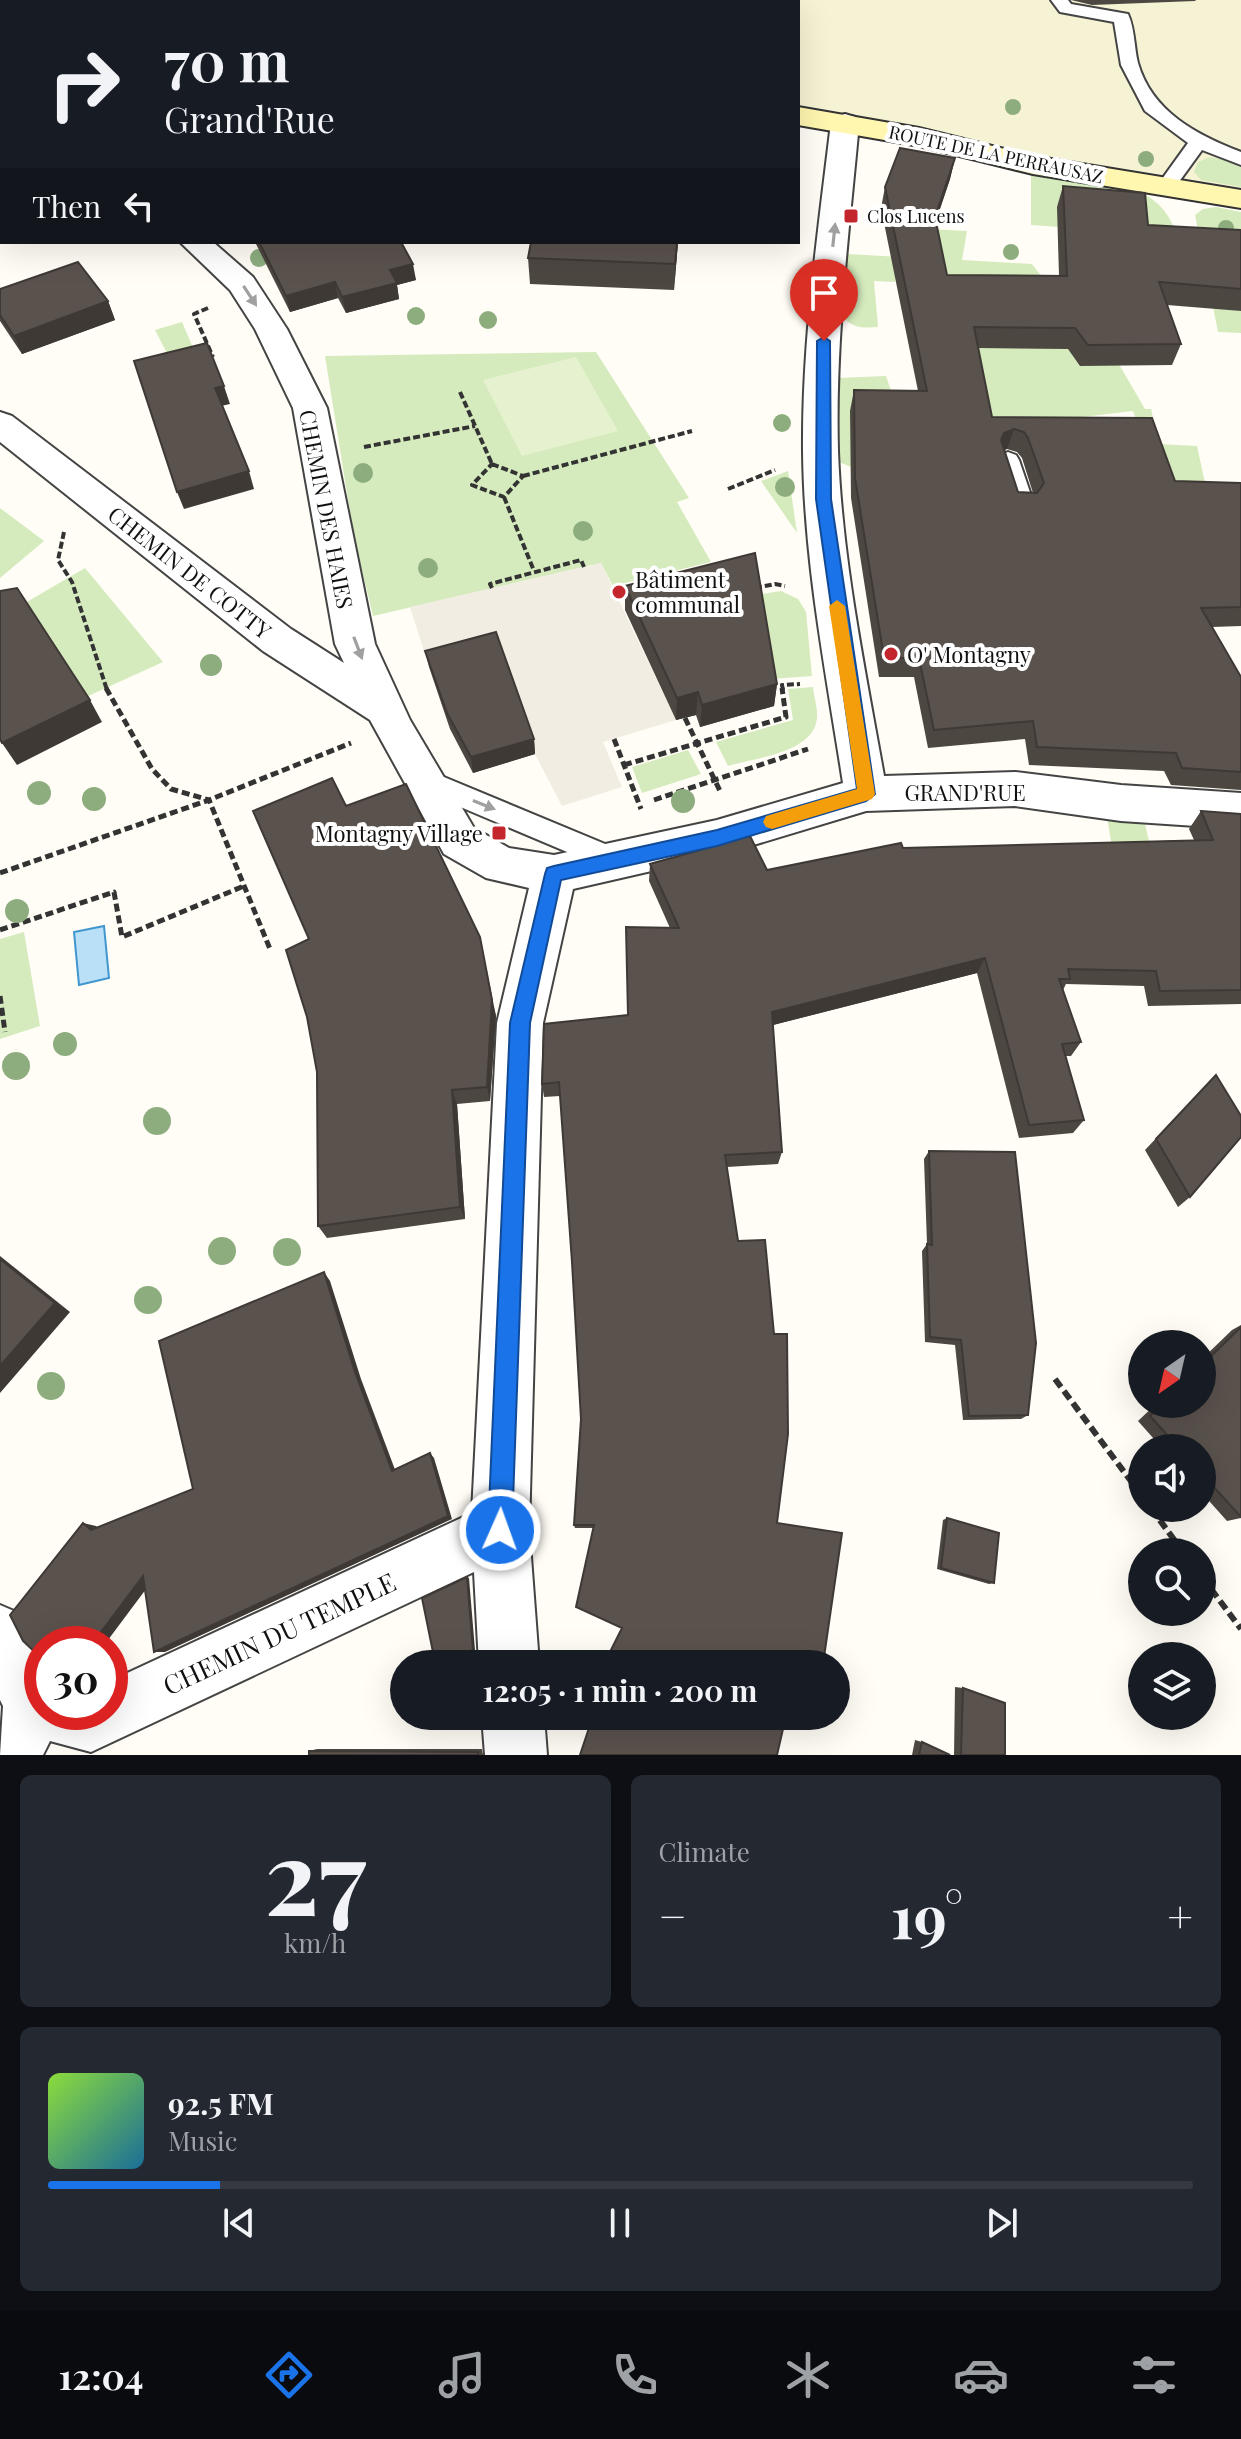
<!DOCTYPE html>
<meta charset="utf-8">
<style>
:root{--surface:#171b24;--page:#242831;--text:#f1f3f6;--muted:#9ea1a6;--line:#363941;--accent:#1a73e8}
body{margin:0;font-family:"Playfair Display",serif;background:var(--page);color:var(--text);height:100vh;display:flex;flex-direction:column;font-size:30px;white-space:nowrap}
*{box-sizing:border-box;margin:0}
p{font-size:26px;color:var(--muted)}
.icon{flex:none;width:44px;height:44px;fill:none;stroke:currentColor;stroke-width:2;stroke-linecap:round;stroke-linejoin:round}
.map{position:relative;height:1755px;overflow:hidden}
.panel{display:flex;flex-direction:column;gap:20px;padding:20px;background:#0d0f14;flex:1}
.panel>*{flex:none}
.banner{position:absolute;left:0px;top:0px;width:800px;height:244px;box-shadow:0 8px 32px #0002;background:#171b24;color:var(--text);overflow:hidden}
.needle{width:52px;rotate:214deg}
.fabs{position:absolute;left:1128px;top:1330px;display:grid;gap:16px}
.fabs a{display:grid;place-items:center;width:88px;height:88px;border-radius:50%;background:var(--surface);box-shadow:0 8px 32px #0002;font-size:40px}
.speed{position:absolute;left:24px;top:1626px;display:flex;gap:16px;font-size:40px;font-weight:700;text-align:center}
.speed>*{display:grid;place-content:center;width:104px;height:104px;border-radius:50%;background:var(--surface);box-shadow:0 8px 32px #0002;line-height:1}
.speed .limit{border:12px solid #d22;background:#fff;color:#111}
.pin{position:absolute;display:grid;place-items:center;width:68px;height:68px;color:#fff;margin:-82px -34px;border-radius:50% 50% 50% 0;rotate:-45deg;box-shadow:0 0 8px #0007}
.pin .icon{rotate:45deg}
.me{position:absolute;width:88px;margin:-44px;rotate:2deg;stroke-linejoin:round;filter:drop-shadow(0 0 6px #0008)}
.turn{display:flex;align-items:center;gap:28px;height:168px;padding:0 32px;font-size:36px}
.turn .icon{width:104px;height:104px;stroke-width:2.5}
.turn b{display:block;font-size:56px;line-height:68px}
.then{display:flex;align-items:center;height:76px;padding:0 32px;background:#0003;gap:16px;font-size:30px}
.big{font-size:60px;font-weight:700;line-height:1.1}
.panel .widget{flex:1;display:flex;flex-direction:column;justify-content:center;gap:12px;min-width:0;padding:0 28px;border-radius:12px;background:var(--page)}
.panel .dial{align-items:center;gap:0}
.dial b{font-size:104px;line-height:1}
.song{display:flex;align-items:center;gap:24px}
.cover{width:96px;height:96px;border-radius:12px;background:linear-gradient(135deg,hsl(90 70% 55%),hsl(200 70% 35%))}
.played{height:8px;border-radius:4px;background:linear-gradient(90deg,var(--accent) 15%,var(--line) 15%)}
.keys{display:flex;justify-content:space-around;direction:ltr}
.heat{display:flex;justify-content:space-between;align-items:center;font-size:44px;direction:ltr}
.panel .tiles{flex:1;display:grid;gap:20px;grid-template-columns:1fr 1fr}
.widget:last-child{grid-column:span 2}
.trip{position:absolute;left:390px;top:1650px;width:460px;height:80px;border-radius:40px;background:var(--surface);box-shadow:0 8px 32px #0002;font-weight:700;line-height:80px;text-align:center}
.menu{display:flex;height:128px;justify-content:space-around;align-items:center;background:#090b0e;color:var(--muted)}
.menu .icon{width:56px;height:56px}
.menu .current{color:var(--accent)}
.menu b{font-size:36px;color:var(--text)}
.map>svg:first-child{display:block}
.farmland{fill:#f6f3d4}
.green{fill:#d5ebbd}
.pitch{fill:#e6f2cf}
.plaza{fill:#f1ede2}
.water{fill:#b9e0f7;stroke:#3f96cf;stroke-width:2}
.lines{fill:none;stroke-linecap:round;stroke-linejoin:round}
.lane-casing{stroke:#444;stroke-width:4}
.street-casing{stroke:#444;stroke-width:4}
.secondary-casing{stroke:#333;stroke-width:4}
.path-far2{stroke:#333;stroke-width:4;stroke-dasharray:7 3;stroke-linecap:butt}
.path-far1{stroke:#333;stroke-width:5;stroke-dasharray:8 4;stroke-linecap:butt}
.path{stroke:#333;stroke-width:6;stroke-dasharray:10 5;stroke-linecap:butt}
.lane{fill:#fff;fill-rule:evenodd}
.street{fill:#fff;fill-rule:evenodd}
.secondary{fill:#fff6b0;fill-rule:evenodd}
.tree{fill:#8dad7f}
.wall{fill:#4d4742;fill-rule:evenodd}
.shaded-wall{fill:#3f3936}
.building{fill:#5a524d;stroke:#3f3936;stroke-width:2;fill-rule:evenodd}
.oneway{fill:#a0a0a0}
.route{fill:#1a73e8;stroke:#114b97;stroke-width:2}
.slow{fill:#f59e0b}
.poi-dot{fill:#c4262e;stroke:#fff;stroke-width:3}
.labels{text-anchor:middle;dominant-baseline:central;stroke-width:8;stroke-linejoin:round;paint-order:stroke}
.far-street-label{font-size:18px;fill:#111;stroke:#fff}
.far-poi-label{font-size:18px;fill:#111;stroke:#fff;text-anchor:start}
.street-label{font-size:22px;fill:#111;stroke:#fff}
.poi-label{font-size:22px;fill:#111;stroke:#fff;text-anchor:start}
.near-street-label{font-size:26px;fill:#111;stroke:#fff}
</style>
<div class="map">
<svg width="1241" height="1755" viewBox="0 0 1241 1755">
<rect width="100%" height="100%" fill="#fffdf5"/>
<!-- farmland -->
<path class="farmland" d="M687,0H1241V199L798,121V2H685Z"/>
<!-- green -->
<path class="green" d="M1210,157L1241,163V187L1201,180L1194,172L1198,162Z
M1031,174L1146,195C1163,206 1170,216 1177,235L1031,225Z
M1216,207L1241,212V252L1224,309L1241,311V333L1218,332L1195,215L1203,209Z
M928,229L967,231L962,260L1032,264L1048,285L1104,318L1120,366L1145,409H1151L1159,444L1197,446L1205,483L1158,481L1133,411L992,428L938,277H895V282L874,281L878,327C863,328 853,329 842,316L847,254L919,258Z
M182,322L197,357L172,363L155,330Z
M596,352L689,498L677,502L711,562L613,586L601,563L373,616L354,537L325,356Z
M886,376L898,411H850L851,467L839,462L835,411L838,378Z
M788,471L797,533L761,481Z
M0,508L44,541L0,578Z
M85,568L163,662L86,697L25,603Z
M781,591L798,599L806,612L812,676L771,679L755,595Z
M813,687C814,697 818,709 817,718C814,753 754,758 728,766L716,742L793,720L788,689Z
M688,750L701,774L642,793L632,767Z
M1107,817L1144,820L1153,858L1114,859Z
M24,932L40,1026L0,1039V939Z"/>
<!-- pitch -->
<path class="pitch" d="M576,357L618,431L522,456L483,380Z"/>
<!-- plaza -->
<path class="plaza" d="M601,563L676,720L603,742L622,787L562,806L535,754L429,667L410,607Z"/>
<!-- water -->
<path class="water" d="M104,926L109,978L79,985L74,932Z"/>
<g class="lines">
<defs>
<path id="lane" d="M1051,0H1068L1071,4L1128,14C1135,29 1134,47 1138,63C1152,112 1197,135 1241,152V165L1202,150L1173,190H1159L1157,186L1188,143L1145,111L1121,65L1114,22L1060,12Z
M1008,452L1016,455L1019,460L1034,504L1030,510H1014L1010,504L997,460L1000,455Z
M427,770L622,851L626,859L622,867L612,871L418,789L414,781L418,773Z"/>
<path id="street" d="M845,114L855,117L859,123C849,232 835,341 838,451C842,560 865,669 884,776L1015,772L1121,785L1241,793V829L1121,821L1015,806L866,811L717,856L573,889L543,1023L529,1530L539,1664H479L474,1572L91,1752L50,1741L43,1755H0L3,1706L0,1700V1605L21,1614L42,1656V1712H110V1681L472,1513L497,1023L529,888L486,878L444,854L370,720L263,651L0,442V412L12,416L291,629L344,663L335,644L293,408L255,329L230,290L180,242H213L253,277L287,329L327,408L375,644L410,720L474,828L509,848L554,855L717,820L843,783C826,673 804,562 803,451C802,341 818,232 831,123L835,117Z
M482,1716H544L547,1755H485Z"/>
<path id="secondary" d="M0,14H2V30H0Z
M798,107L919,128L1033,156L1241,190V208L1033,174L919,146L798,125Z"/>
</defs>
<!-- lane casing -->
<use href="#lane" class="lane-casing"/>
<!-- street casing -->
<use href="#street" class="street-casing"/>
<!-- secondary casing -->
<use href="#secondary" class="secondary-casing"/>
<!-- path-far2 -->
<path class="path-far2" d="M208,308L194,314L213,357
M460,392L492,464
M364,447L475,426
M492,464L523,476L504,497L472,485Z
M523,476L692,431
M728,489L775,470
M504,497L534,571
M64,532L58,560L72,582L107,690
M492,588L490,584L581,560L584,567
M755,588L775,584L785,586
M783,690L782,685L800,684"/>
<!-- path-far1 -->
<path class="path-far1" d="M106,688L152,769L171,789L209,800L270,949
M685,718L720,791
M614,739L641,809
M624,765L786,717L782,688
M654,800L808,749
M0,873L209,800L351,743
M0,930L114,892L122,937L244,886
M0,996L5,1032"/>
<!-- path -->
<path class="path" d="M1055,1379L1142,1496
M1151,1508L1183,1552
M1202,1577L1241,1629"/>
<!-- lane -->
<use href="#lane" class="lane"/>
<!-- street -->
<use href="#street" class="street"/>
<!-- secondary -->
<use href="#secondary" class="secondary"/>
</g>
<!-- trees -->
<g class="tree">
<circle cx="1013" cy="107" r="8"/>
<circle cx="1146" cy="159" r="8"/>
<circle cx="1226" cy="228" r="8"/>
<circle cx="1011" cy="252" r="8"/>
<circle cx="259" cy="258" r="9"/>
<circle cx="416" cy="316" r="9"/>
<circle cx="488" cy="320" r="9"/>
<circle cx="782" cy="423" r="9"/>
<circle cx="363" cy="473" r="10"/>
<circle cx="785" cy="487" r="10"/>
<circle cx="583" cy="531" r="10"/>
<circle cx="428" cy="568" r="10"/>
<circle cx="211" cy="665" r="11"/>
<circle cx="39" cy="793" r="12"/>
<circle cx="94" cy="799" r="12"/>
<circle cx="683" cy="801" r="12"/>
<circle cx="17" cy="911" r="12"/>
<circle cx="65" cy="1044" r="12"/>
<circle cx="16" cy="1066" r="14"/>
<circle cx="157" cy="1121" r="14"/>
<circle cx="222" cy="1251" r="14"/>
<circle cx="287" cy="1252" r="14"/>
<circle cx="148" cy="1300" r="14"/>
<circle cx="51" cy="1386" r="14"/>
</g>
<!-- wall -->
<path class="wall" d="M434,0H536L535,2H437L434,1Z
M1071,0H1196L1195,1L1092,5Z
M955,158L950,179L936,221L947,275L1059,276L1057,207L1063,186L1148,225L1241,230V311L1167,305L1181,344L1172,365L1080,366L1068,349L978,348L992,417L1175,481L1241,483V626L1212,627L1241,677V790L1171,785L1164,771L1029,765L1025,739L928,748L914,677H879L851,498L850,411L854,390L918,391L881,208L885,187ZM1007,449L1017,452L1022,458L1033,493L1018,492L1004,450Z
M255,242H401L416,280L397,285L399,299L346,313L338,298L290,312Z
M531,242H678L674,290L530,284L528,258Z
M0,289L108,301L115,320L22,354L0,321Z
M625,586L777,684L774,706L700,727L696,715L676,720L625,610Z
M425,651L534,739L535,754L473,773L450,729L429,667Z
M346,806L480,937L496,1016L490,1101L457,1104L465,1219L327,1238L318,1226L317,1072L309,939Z
M1201,811L1241,814V1004L1148,1006L1144,986L1066,984L1063,990L1081,1042L1071,1056H1065L1084,1120L1073,1133L1019,1138L977,973L773,1025L782,1152L778,1164L727,1167L622,1629L594,1528H575L574,1525L581,1419L572,1262L560,1096L544,1097L542,1084L627,1015L670,928L649,881L650,864L767,870L903,848L1194,840L1189,829Z
M1216,1075L1190,1197L1178,1207L1145,1150Z
M929,1151L1028,1415L1021,1419L963,1420L955,1345L925,1342L922,1251L927,1244L924,1159Z
M1241,1325V1518L1227,1521L1202,1493V1448H1162L1138,1421L1156,1404H1202V1359L1232,1330Z
M947,1518L994,1583L989,1584L937,1569L943,1520Z
M955,1687L963,1688L1005,1755H954Z
M915,1740L922,1742L950,1755H912Z
M317,1749H482L483,1755H309V1751Z"/>
<!-- shaded-wall -->
<path class="shaded-wall" d="M641,0H655L653,2H640Z
M955,158L950,179L930,238L935,217Z
M677,242H678L674,290L675,264Z
M413,264L416,280L397,285L399,299L346,313L342,297L390,270Z
M335,282L338,298L290,312L286,296Z
M108,301L115,320L22,354L14,336Z
M224,386L230,404L221,406L215,388Z
M1014,429L1007,449L997,453L1004,433Z
M249,471L254,489L184,509L177,492Z
M777,684L774,706L700,727L702,705Z
M698,692L696,715L676,720L677,698Z
M90,700L102,722L17,765L2,743Z
M534,739L535,754L473,773L471,757Z
M985,958L977,973L769,1026L772,1012Z
M492,1000L496,1016L490,1101L487,1087Z
M452,1090L457,1104L465,1219L460,1207Z
M0,1256L70,1312L0,1393Z
M324,1272L330,1281L361,1379L397,1475L392,1471L355,1372Z
M430,1453L434,1458L452,1519L165,1652H154Z
M83,1523L96,1526L104,1533L91,1530Z
M143,1576L155,1577L105,1644H92Z
M467,1577L469,1578L475,1650L435,1662Z"/>
<!-- building -->
<path class="building" d="M472,0H532L531,2H482Z
M572,0H641L640,2H571Z
M900,148L955,158L935,217L947,275L1067,276L1063,186L1145,193L1148,225L1241,230V289L1159,282L1181,344L1088,345L1075,328L974,327L992,417L1152,418L1175,481L1241,483V607L1201,608L1241,677V772L1182,768L1176,753L1037,747L1033,721L934,730L919,658H884L855,478L854,390L927,391L885,187ZM1014,429L1024,432L1028,438L1044,483L1037,493L1018,492L1001,440L1004,433Z
M259,242H401L413,264L390,270L397,283L342,297L335,282L286,296Z
M531,242H677L675,264L528,258Z
M78,262L108,301L14,336L0,315V289Z
M207,343L224,386L215,388L249,471L177,492L134,361Z
M755,553L777,684L702,705L698,692L677,698L625,586Z
M17,588L90,700L2,743L0,739V591Z
M496,632L534,739L471,757L447,713L425,651Z
M332,778L346,806L406,784L480,937L492,1000L487,1087L452,1090L460,1207L318,1226L317,1072L307,1017L286,950L309,939L253,811Z
M1201,811L1241,814V990L1160,991L1156,971L1068,969L1070,979H1059L1081,1042L1062,1044L1084,1120L1029,1125L985,958L772,1012L782,1152L725,1155L738,1241L765,1240L774,1334H787L788,1434L777,1523L842,1533L823,1664H604L622,1628L576,1607L594,1525H574L581,1419L572,1262L559,1082L542,1084L544,1024L628,1015L626,927L679,928L650,864L750,836L767,870L901,843L903,848L1213,840Z
M1216,1075L1241,1116V1137L1190,1197L1156,1139Z
M929,1151L1015,1152L1036,1343L1028,1415L969,1416L961,1340L930,1337L927,1244L932,1245Z
M0,1259L55,1303L0,1366Z
M324,1272L355,1372L392,1471L430,1453L448,1516L154,1652L143,1576L92,1644H42V1659L23,1641L10,1615L83,1523L91,1530L193,1489L159,1341Z
M1241,1327V1517L1202,1474V1448H1179L1150,1416L1162,1404H1202V1365Z
M947,1518L999,1533L994,1583L941,1568Z
M467,1577L473,1650L435,1662L422,1598Z
M963,1688L1005,1703V1755H961Z
M593,1716H786L777,1755H580Z
M922,1742L950,1755H919Z
M309,1751L478,1752V1755H309Z"/>
<!-- one-way arrows -->
<defs><path id="oneway-solid" d="M-6-.8H1V-3.2L6.5 0L1 3.2V.8H-6Z" transform="scale(2)"/></defs>
<g class="oneway">
<use href="#oneway-solid" transform="translate(834 235) rotate(-84)"/>
<use href="#oneway-solid" transform="translate(250 296) rotate(57)"/>
<use href="#oneway-solid" transform="translate(358 648) rotate(69)"/>
<use href="#oneway-solid" transform="translate(484 805) rotate(22)"/>
</g>
<!-- route -->
<path class="route" d="M824,337L830,341L831,499L875,794L866,801L717,846L561,880L530,1023L512,1530L508,1539L500,1542L491,1539L488,1530L510,1023L545,874L547,868L554,866L717,830L857,789L816,499L817,341Z"/>
<!-- slow -->
<path class="slow" d="M837,600L845,606L875,794L872,799L772,829L766,827L763,822L766,816L857,789L829,606Z"/>
<!-- markers -->
<g class="poi-dot">
<rect x="843" y="208" width="16" height="16" rx="4"/>
<circle cx="619" cy="592" r="8"/>
<circle cx="891" cy="654" r="8"/>
<rect x="491" y="825" width="16" height="16" rx="4"/>
</g>
<g class="labels">
<!-- far-street labels -->
<g class="far-street-label">
<text transform="translate(996 154) rotate(12)">ROUTE DE LA PERRAUSAZ</text>
</g>
<!-- far-poi labels -->
<g class="far-poi-label">
<text x="867" y="216">Clos Lucens</text>
</g>
<!-- street labels -->
<g class="street-label">
<text transform="translate(327 509) rotate(79)">CHEMIN DES HAIES</text>
<text transform="translate(190 572) rotate(38)">CHEMIN DE COTTY</text>
<text x="965" y="792">GRAND'RUE</text>
</g>
<!-- poi labels -->
<g class="poi-label">
<text x="635" y="579">Bâtiment<tspan x="635" dy="25">communal</tspan></text>
<text x="907" y="654">O' Montagny</text>
<text x="483" y="833" text-anchor="end">Montagny Village</text>
</g>
<!-- near-street labels -->
<g class="near-street-label">
<text transform="translate(279 1633) rotate(-25)">CHEMIN DU TEMPLE</text>
</g>
</g>
</svg>
<div class="fabs">
<a><svg class="needle" viewBox="-14 -14 28 28"><path d="M0-13l5 13h-10z" fill="#e53935"/><path d="M0 13l5-13h-10z" fill="#9ea1a6"/></svg></a>
<a><svg class="icon" aria-label="sound" viewBox="0 0 24 24"><path d="M4 9h4l5-4v14l-5-4H4zM17 9q2 3 0 6"/></svg></a>
<a><svg class="icon" aria-label="search" viewBox="0 0 24 24"><circle cx="10" cy="10" r="6"/><path d="M15 15l6 6"/></svg></a>
<a><svg class="icon" aria-label="layers" viewBox="0 0 24 24"><path d="M12 4l9 5-9 5-9-5zM3 14l9 5 9-5"/></svg></a>
</div>
<div class="speed"><div class="limit">30</div></div>
<div class="pin" style="left:824px;top:341px;background:#d93025"><svg class="icon" aria-label="arrive" viewBox="0 0 24 24"><path d="M6 21V4h12l-3 4 3 4H6"/></svg></div>
<svg class="me" style="left:500px;top:1530px" viewBox="-20 -20 40 40"><circle r="17" fill="#1a73e8" stroke="#fff" stroke-width="3"/><path d="M0-11L8 9 0 5-8 9z" fill="#fff"/></svg>
<div class="trip">12:05 · 1 min · 200 m</div>
<div class="banner">
<div class="turn"><svg class="icon" aria-label="right" viewBox="0 0 24 24"><path d="M7 20v-9h11M14 6l5 5-5 5"/></svg><div><b>70 m</b>Grand'Rue</div></div>
<div class="then">Then<svg class="icon" aria-label="left" viewBox="0 0 24 24"><path d="M17 20v-9H6M10 6l-5 5 5 5"/></svg></div>
</div>
</div>
<section class="panel">
<div class="tiles">
<div class="widget dial"><b>27</b><p>km/h</p></div>
<div class="widget"><p>Climate</p>
<div class="heat"><a>−</a><b class="big">19°</b><a>+</a></div>
</div>
<div class="widget">
<div class="song"><i class="cover"></i><div><b>92.5 FM</b><p>Music</p></div></div>
<div class="played"></div>
<div class="keys"><svg class="icon" aria-label="previous" viewBox="0 0 24 24"><path d="M18 5L8 12l10 7zM5 5v14"/></svg><svg class="icon" aria-label="pause" viewBox="0 0 24 24"><path d="M8 5v14M16 5v14"/></svg><svg class="icon" aria-label="next" viewBox="0 0 24 24"><path d="M6 5l10 7-10 7zM19 5v14"/></svg></div>
</div>
</div>
</section>
<nav class="menu">
<b>12:04</b>
<svg class="icon current" aria-label="directions" viewBox="0 0 24 24"><path d="M12 3l9 9-9 9-9-9zM9 14v-3h6M13 9l2 2-2 2"/></svg>
<svg class="icon" aria-label="music" viewBox="0 0 24 24"><path d="M9 18V5l10-2v13"/><circle cx="6" cy="18" r="3"/><circle cx="16" cy="16" r="3"/></svg>
<svg class="icon" aria-label="phone" viewBox="0 0 24 24"><path d="M5 4h4l2 5-3 2q2 4 5 5l2-3 5 2v4C11 20 4 13 5 4z"/></svg>
<svg class="icon" aria-label="climate" viewBox="0 0 24 24"><path d="M12 3v18M4 7l16 10M4 17L20 7"/></svg>
<svg class="icon" aria-label="car" viewBox="0 0 24 24"><path d="M5 17H2v-5l4-1 3-4h7l3 4 3 1v5h-3M9 17h6M6 11h13"/><circle cx="7" cy="17" r="2"/><circle cx="17" cy="17" r="2"/></svg>
<svg class="icon" aria-label="filters" viewBox="0 0 24 24"><path d="M4 7h16M4 17h16"/><circle cx="9" cy="7" r="2"/><circle cx="15" cy="17" r="2"/></svg>
</nav>
